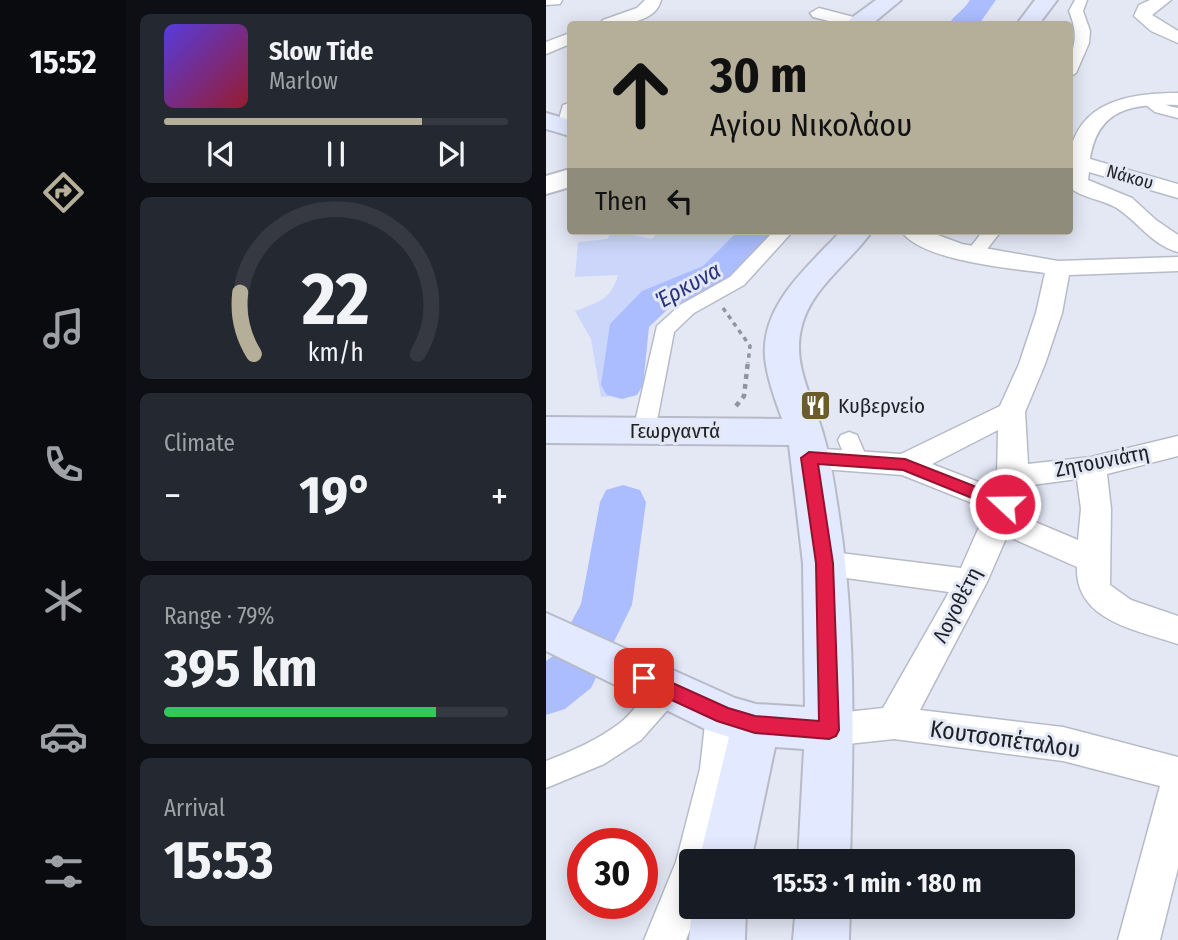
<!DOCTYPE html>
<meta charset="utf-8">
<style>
:root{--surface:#171b24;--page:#242831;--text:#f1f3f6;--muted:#9ea1a6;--line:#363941;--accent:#b5af9a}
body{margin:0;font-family:"Fira Sans Condensed",sans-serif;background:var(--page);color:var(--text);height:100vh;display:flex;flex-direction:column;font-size:26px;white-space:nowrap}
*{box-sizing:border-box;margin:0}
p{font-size:23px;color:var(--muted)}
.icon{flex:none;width:38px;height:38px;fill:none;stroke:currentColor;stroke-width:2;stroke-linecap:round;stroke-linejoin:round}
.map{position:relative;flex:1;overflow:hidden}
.side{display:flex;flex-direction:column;gap:14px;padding:14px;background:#0d0f14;width:420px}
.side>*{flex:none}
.hud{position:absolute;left:21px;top:21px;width:506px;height:214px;border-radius:7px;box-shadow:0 4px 18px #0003;background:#b5af9a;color:#111;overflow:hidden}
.speed{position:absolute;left:21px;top:828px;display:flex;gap:14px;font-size:35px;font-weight:700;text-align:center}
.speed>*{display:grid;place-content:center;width:91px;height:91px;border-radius:50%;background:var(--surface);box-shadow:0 4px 18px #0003;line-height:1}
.speed .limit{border:10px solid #d22;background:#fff;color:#111}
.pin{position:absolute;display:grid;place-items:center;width:60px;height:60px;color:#fff;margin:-30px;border-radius:14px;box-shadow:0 4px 10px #0006}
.me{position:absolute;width:77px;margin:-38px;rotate:291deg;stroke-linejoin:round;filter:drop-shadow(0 0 5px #0008)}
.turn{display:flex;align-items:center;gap:24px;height:147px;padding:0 28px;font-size:32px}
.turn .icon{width:91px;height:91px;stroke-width:2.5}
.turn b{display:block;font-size:49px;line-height:60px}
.then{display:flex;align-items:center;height:66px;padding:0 28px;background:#0003;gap:14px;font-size:26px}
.big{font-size:52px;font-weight:700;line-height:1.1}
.side .card{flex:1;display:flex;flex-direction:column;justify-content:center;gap:10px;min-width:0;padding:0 24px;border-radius:10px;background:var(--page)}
.side .dial{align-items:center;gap:0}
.dial svg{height:182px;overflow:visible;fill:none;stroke:var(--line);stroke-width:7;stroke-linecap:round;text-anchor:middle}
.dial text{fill:var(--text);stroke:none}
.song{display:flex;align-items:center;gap:21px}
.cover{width:84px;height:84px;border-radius:10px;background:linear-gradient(135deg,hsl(250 70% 55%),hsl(350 70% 35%))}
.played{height:7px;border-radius:4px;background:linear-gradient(90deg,var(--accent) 75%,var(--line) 75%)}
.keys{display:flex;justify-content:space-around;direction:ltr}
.heat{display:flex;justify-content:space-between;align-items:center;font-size:38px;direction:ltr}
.charge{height:10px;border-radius:5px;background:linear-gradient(90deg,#34c759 79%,var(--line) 0)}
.trip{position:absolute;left:133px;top:849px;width:396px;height:70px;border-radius:7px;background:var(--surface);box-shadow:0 4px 18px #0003;font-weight:700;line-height:70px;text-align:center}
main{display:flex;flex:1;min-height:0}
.tab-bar{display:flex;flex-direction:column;width:126px;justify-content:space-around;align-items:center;background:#090b0e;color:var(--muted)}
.tab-bar .icon{width:49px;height:49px}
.tab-bar .current{color:var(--accent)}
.tab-bar b{font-size:32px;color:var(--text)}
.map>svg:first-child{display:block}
.green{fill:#cbd6fa}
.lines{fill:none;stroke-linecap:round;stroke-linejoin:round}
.river{fill:#abbdfe;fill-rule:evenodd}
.pedestrian-casing{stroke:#b7bbc7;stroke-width:3}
.minor-casing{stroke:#b7bbc7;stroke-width:3}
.tertiary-casing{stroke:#b7bbc7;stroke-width:4}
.secondary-casing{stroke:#b7bbc7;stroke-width:4}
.path-far1{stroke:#91949e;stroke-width:3.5;stroke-dasharray:4.5 4.5;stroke-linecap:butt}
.path{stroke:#91949e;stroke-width:4.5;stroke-dasharray:5 5;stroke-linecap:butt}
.pedestrian{fill:#fff;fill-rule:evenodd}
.minor{fill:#fff;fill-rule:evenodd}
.tertiary{fill:#fff;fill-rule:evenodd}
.secondary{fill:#e3e9ff;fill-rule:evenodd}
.route{fill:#e11d48;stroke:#92132f;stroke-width:2}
.labels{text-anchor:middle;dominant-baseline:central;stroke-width:6;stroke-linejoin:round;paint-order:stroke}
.far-street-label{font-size:18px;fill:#1f2025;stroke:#e4e8f5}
.poi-label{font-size:21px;fill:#1f2025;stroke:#e4e8f5;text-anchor:start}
.street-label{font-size:21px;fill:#1f2025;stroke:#e4e8f5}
.water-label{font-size:23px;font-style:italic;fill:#29347d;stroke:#e4e8f5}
.near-street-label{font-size:24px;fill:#1f2025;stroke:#e4e8f5}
</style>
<main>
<nav class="tab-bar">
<b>15:52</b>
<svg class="icon current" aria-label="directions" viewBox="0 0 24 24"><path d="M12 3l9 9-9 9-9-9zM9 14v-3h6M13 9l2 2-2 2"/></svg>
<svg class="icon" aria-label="music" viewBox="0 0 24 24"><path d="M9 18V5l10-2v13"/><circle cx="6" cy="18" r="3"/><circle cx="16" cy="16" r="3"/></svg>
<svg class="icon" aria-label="phone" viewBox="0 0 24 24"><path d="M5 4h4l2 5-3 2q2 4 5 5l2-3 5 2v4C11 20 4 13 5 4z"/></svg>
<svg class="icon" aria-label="climate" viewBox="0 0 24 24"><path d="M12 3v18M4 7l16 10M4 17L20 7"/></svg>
<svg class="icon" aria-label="car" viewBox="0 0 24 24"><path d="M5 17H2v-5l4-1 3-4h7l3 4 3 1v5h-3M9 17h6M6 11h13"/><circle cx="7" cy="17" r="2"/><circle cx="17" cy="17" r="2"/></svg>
<svg class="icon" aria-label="filters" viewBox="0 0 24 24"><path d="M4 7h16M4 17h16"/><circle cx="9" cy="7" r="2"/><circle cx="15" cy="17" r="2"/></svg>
</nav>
<section class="side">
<div class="card">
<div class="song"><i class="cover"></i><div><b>Slow Tide</b><p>Marlow</p></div></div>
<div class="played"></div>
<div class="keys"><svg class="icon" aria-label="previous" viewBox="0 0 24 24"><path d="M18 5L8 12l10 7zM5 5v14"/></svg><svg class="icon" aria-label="pause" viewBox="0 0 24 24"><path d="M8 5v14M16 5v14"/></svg><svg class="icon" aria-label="next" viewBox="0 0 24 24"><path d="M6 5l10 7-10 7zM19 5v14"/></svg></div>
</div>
<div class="card dial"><svg viewBox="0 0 100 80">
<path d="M14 69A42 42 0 1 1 86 69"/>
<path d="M14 69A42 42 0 0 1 8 42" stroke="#b5af9a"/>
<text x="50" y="56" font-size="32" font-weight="700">22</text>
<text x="50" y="72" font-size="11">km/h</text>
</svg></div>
<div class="card"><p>Climate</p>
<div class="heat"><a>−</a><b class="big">19°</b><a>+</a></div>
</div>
<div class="card"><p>Range · 79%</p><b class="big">395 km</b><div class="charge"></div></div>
<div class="card"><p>Arrival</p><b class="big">15:53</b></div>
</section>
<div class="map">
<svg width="632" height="940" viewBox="0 0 632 940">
<rect width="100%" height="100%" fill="#e4e8f5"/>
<!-- green -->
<path class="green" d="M67,231L106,239L113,231H205L165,272L106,298L81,323L72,396L55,397L45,339L29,311C52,302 65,300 72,275L29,277L32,242L61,239Z"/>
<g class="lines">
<!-- river -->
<path class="river" d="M424,0H450L433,24H403C408,15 418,10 424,0Z
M192,231H230L183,282L124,307L103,327L97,385L91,395L76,399L61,395L55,385L64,324L96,291L157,266Z
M77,485L94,490L100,502L86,605L45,688L19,709L0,715V661L7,656L35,604L54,502L60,490Z"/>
<defs>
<path id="pedestrian" d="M529,0H541L537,11L544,31L543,43L530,73L523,77C523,47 536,43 523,11Z
M606,94L611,95C617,104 620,106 632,108V118L609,112L600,105L599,98Z
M228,231H247L198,285L148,313L128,332L109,431L106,436L98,438L90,436L87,431L111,326L134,305L184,277Z
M437,231H455L435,257H423L420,253Z
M303,432L311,435L322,461L319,467L311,469L303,467L292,440L295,435Z
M122,678L132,682L136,690L132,698L95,740L58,764L0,788V761C26,751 52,740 74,723C91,710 101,686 122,678Z"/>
<path id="minor" d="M0,0H16L14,4L0,5Z
M99,0H115C110,23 73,26 54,24L57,20L91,8Z
M604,0H625L606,15L632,31V43L605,31L588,16L593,5Z
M273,8L319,20L322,24H295L267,17L264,13Z
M24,33V44L0,54V42Z
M632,93V105C588,104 552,107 544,159L632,184V198L543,172L542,180L586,198L610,220L632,235V252C605,245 591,220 569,207C554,199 536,198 523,187C523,176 522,164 524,154C533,100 587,93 632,93Z
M24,103V131L14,130L11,126L17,105Z
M355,231H381L416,244L512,261L632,257V271L523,275L516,313L499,364L479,412L482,464L545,457L632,436V456L561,474L565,509L564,585L585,600L632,616V644C591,630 529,621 531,567L461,536L441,582L374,710L517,727L632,757V868L614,940H572L614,786L517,761L348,739L283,746L270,741L265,730L270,719L283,714L337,708L403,592L278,575L267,572L262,563L267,554L278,551L415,568L441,509L356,475L263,468L253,465L248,458L253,451L263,448L355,454L454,406L473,364L490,313L499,273C463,268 376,261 355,231ZM452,430L451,477L448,488L386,464ZM531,479L535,509L532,540L470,514L479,486Z
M178,699L191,704C207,737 179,824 170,861H145V906H153L140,940H98L130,862L154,769L160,715L165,704Z"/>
<path id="tertiary" d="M24,169V187L0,194V176Z"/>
<path id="secondary" d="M330,0H355L326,24H301L304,19Z
M489,0H511L493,24H471Z
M0,113L24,120V136L0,129Z
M295,231H326C303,264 264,288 255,329C246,367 269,402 278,437C287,469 291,503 296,537C310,644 307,753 304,861H252L258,749L229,747L205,861H153L183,737L161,730L0,651V613L189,698L210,704L259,707L257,563L243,445L0,443V417L236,419C229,399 221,378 219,357C215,304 263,266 295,231Z
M146,906H200L199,940H143Z
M250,906H304L303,940H247Z"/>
</defs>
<!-- pedestrian casing -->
<use href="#pedestrian" class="pedestrian-casing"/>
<!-- minor casing -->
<use href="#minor" class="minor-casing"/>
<!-- tertiary casing -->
<use href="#tertiary" class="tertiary-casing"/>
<!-- secondary casing -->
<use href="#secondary" class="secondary-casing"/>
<!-- path-far1 -->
<path class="path-far1" d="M177,308L204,346L202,363"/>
<!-- path -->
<path class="path" d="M190,406L198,396L202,361"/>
<!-- pedestrian -->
<use href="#pedestrian" class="pedestrian"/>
<!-- minor -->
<use href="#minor" class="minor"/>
<!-- tertiary -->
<use href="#tertiary" class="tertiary"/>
<!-- secondary -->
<use href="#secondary" class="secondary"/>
</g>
<!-- route -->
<path class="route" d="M263,452L359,459L464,500L467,504L464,509H453L357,470L272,464L287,563L293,730L290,736L283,739L209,733L171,721L91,684L88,678L91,672L98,670L182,708L209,716L273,721L270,563L255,458Z"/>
<!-- icons -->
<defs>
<symbol id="restaurant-square" viewBox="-11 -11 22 22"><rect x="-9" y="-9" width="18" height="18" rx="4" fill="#6b5c29" stroke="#e4e8f5"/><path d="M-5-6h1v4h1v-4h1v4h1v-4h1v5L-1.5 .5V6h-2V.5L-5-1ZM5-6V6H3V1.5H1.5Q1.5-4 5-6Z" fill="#fff"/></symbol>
</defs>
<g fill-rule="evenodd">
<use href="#restaurant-square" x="252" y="388" width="35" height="35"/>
</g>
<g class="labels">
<!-- far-street labels -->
<g class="far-street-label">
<text transform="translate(584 177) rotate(16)">Νάκου</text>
</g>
<!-- poi labels -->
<g class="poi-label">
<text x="292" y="406">Κυβερνείο</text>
</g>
<!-- street labels -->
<g class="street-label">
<text x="129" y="431">Γεωργαντά</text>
<text transform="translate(556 461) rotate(-11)">Ζητουνιάτη</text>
<text transform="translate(411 605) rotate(-63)">Λογοθέτη</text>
</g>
<!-- water labels -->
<g class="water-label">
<text transform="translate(142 285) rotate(-29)">Έρκυνα</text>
</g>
<!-- near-street labels -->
<g class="near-street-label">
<text transform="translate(459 739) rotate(8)">Κουτσοπέταλου</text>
</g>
</g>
</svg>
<div class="speed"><div class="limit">30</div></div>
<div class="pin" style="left:98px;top:678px;background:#d93025"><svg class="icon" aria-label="arrive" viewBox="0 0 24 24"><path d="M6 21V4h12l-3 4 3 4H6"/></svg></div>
<svg class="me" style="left:459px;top:504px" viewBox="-20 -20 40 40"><circle r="17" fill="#e11d48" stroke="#fff" stroke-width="3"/><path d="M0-11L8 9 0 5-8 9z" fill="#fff"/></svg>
<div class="trip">15:53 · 1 min · 180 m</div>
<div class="hud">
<div class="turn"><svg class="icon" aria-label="ahead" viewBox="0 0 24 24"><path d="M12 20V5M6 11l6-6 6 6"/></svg><div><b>30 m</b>Αγίου Νικολάου</div></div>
<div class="then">Then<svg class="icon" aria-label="left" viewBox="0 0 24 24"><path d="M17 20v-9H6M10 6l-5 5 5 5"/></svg></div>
</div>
</div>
</main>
